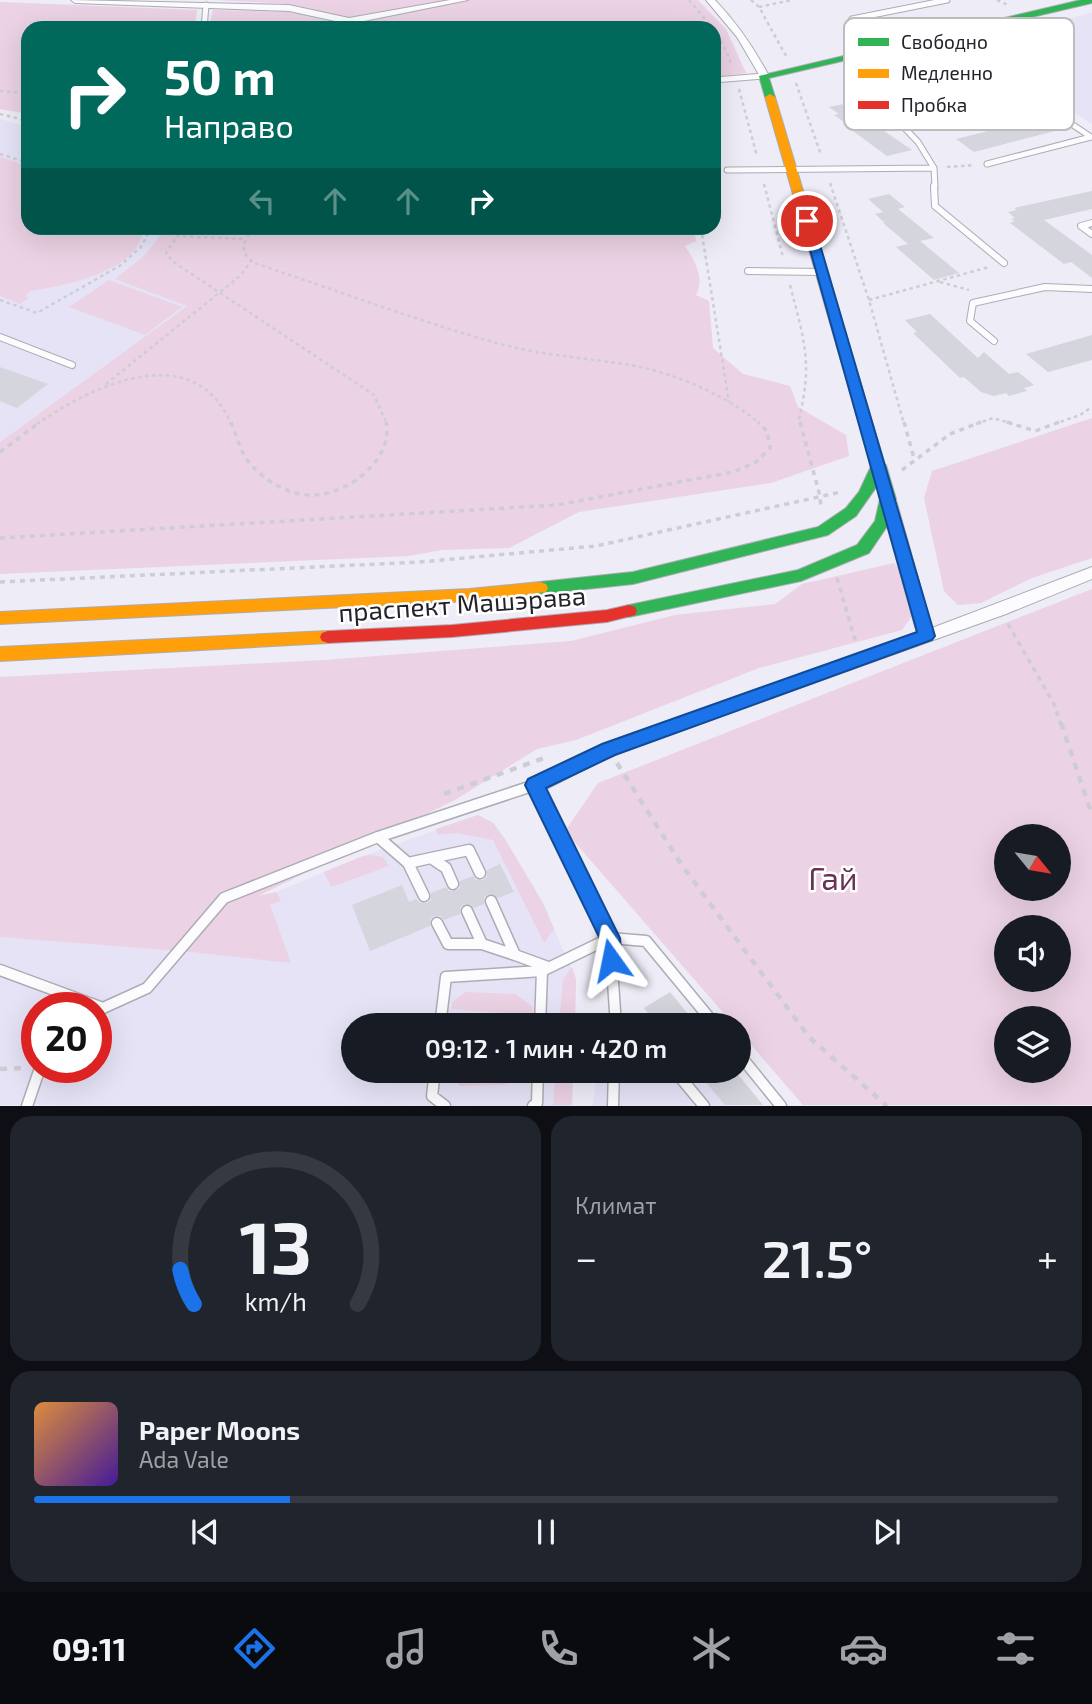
<!DOCTYPE html>
<html lang="ru">
<meta charset="utf-8">
<style>
:root{--surface:#171b24;--page:#20242c;--text:#f1f3f6;--muted:#9ea1a6;--line:#363941;--accent:#1a73e8}
body{margin:0;font-family:"Exo 2",sans-serif;background:var(--page);color:var(--text);height:100vh;display:flex;flex-direction:column;font-size:26px;white-space:nowrap}
*{box-sizing:border-box;margin:0}
p{font-size:23px;color:var(--muted)}
.icon{flex:none;width:38px;height:38px;fill:none;stroke:currentColor;stroke-width:2;stroke-linecap:round;stroke-linejoin:round}
.map{position:relative;height:1106px;overflow:hidden}
.panel{display:flex;flex-direction:column;gap:10px;padding:10px;background:#0d0f14;flex:1}
.panel>*{flex:none}
.guide{position:absolute;left:21px;top:21px;width:700px;height:214px;border-radius:21px;box-shadow:0 7px 28px #0002;background:#00695c;color:#fff;overflow:hidden}
.needle{width:46px;rotate:120deg}
.controls{position:absolute;left:994px;top:824px;display:grid;gap:14px}
.controls a{display:grid;place-items:center;width:77px;height:77px;border-radius:50%;background:var(--surface);box-shadow:0 7px 28px #0002;font-size:35px}
.speed{position:absolute;left:21px;top:992px;display:flex;gap:14px;font-size:35px;font-weight:700;text-align:center}
.speed>*{display:grid;place-content:center;width:91px;height:91px;border-radius:50%;background:var(--surface);box-shadow:0 7px 28px #0002;line-height:1}
.speed .limit{border:10px solid #d22;background:#fff;color:#111}
.pin{position:absolute;display:grid;place-items:center;width:60px;height:60px;color:#fff;margin:-30px;border:4px solid #fff;border-radius:50%;box-shadow:0 2px 7px #0007}
.me{position:absolute;width:77px;margin:-38px;rotate:348deg;stroke-linejoin:round;filter:drop-shadow(0 0 5px #0008)}
.turn{display:flex;align-items:center;gap:24px;height:147px;padding:0 28px;font-size:32px}
.turn .icon{width:91px;height:91px;stroke-width:2.5}
.turn b{display:block;font-size:49px;line-height:60px}
.lanes{display:flex;align-items:center;height:66px;padding:0 28px;background:#0003;justify-content:center;gap:35px;direction:ltr}
.lanes .off{opacity:.35}
.big{font-size:52px;font-weight:600;line-height:1.1}
.panel .widget{flex:1;display:flex;flex-direction:column;justify-content:center;gap:10px;min-width:0;padding:0 24px;border-radius:21px;background:var(--page)}
.panel .dial{align-items:center;gap:0}
.dial svg{height:182px;overflow:visible;fill:none;stroke:var(--line);stroke-width:7;stroke-linecap:round;text-anchor:middle}
.dial text{fill:var(--text);stroke:none}
.song{display:flex;align-items:center;gap:21px}
.cover{width:84px;height:84px;border-radius:10px;background:linear-gradient(135deg,hsl(30 70% 55%),hsl(260 70% 35%))}
.played{height:7px;border-radius:4px;background:linear-gradient(90deg,var(--accent) 25%,var(--line) 25%)}
.keys{display:flex;justify-content:space-around;direction:ltr}
.heat{display:flex;justify-content:space-between;align-items:center;font-size:38px;direction:ltr}
.panel .tiles{flex:1;display:grid;gap:10px;grid-template-columns:1fr 1fr}
.widget:last-child{grid-column:span 2}
.trip{position:absolute;left:341px;top:1013px;width:410px;height:70px;border-radius:35px;background:var(--surface);box-shadow:0 7px 28px #0002;font-weight:600;line-height:70px;text-align:center}
.tab-bar{display:flex;height:112px;justify-content:space-around;align-items:center;background:#090b0e;color:var(--muted)}
.tab-bar .icon{width:49px;height:49px}
.tab-bar .on{color:var(--accent)}
.tab-bar b{font-size:32px;color:var(--text)}
.map>svg:first-child{display:block}
.built{fill:#e6e3f7;fill-rule:evenodd}
.green{fill:#ebd2e4;fill-rule:evenodd}
.building{fill:#d4d5dd}
.lines{fill:none;stroke-linecap:round;stroke-linejoin:round}
.lane-far2-casing{stroke:#adacb4;stroke-width:7}
.lane-far1-casing{stroke:#adacb4;stroke-width:8}
.lane-casing{stroke:#adacb4;stroke-width:13}
.street-casing{stroke:#adacb4;stroke-width:2}
.fast-casing{stroke:#adacb4;stroke-width:2}
.slow-casing{stroke:#adacb4;stroke-width:2}
.jam-casing{stroke:#adacb4;stroke-width:2}
.path-far2{stroke:#cecdd2;stroke-width:2.5;stroke-dasharray:3.5 3.5;stroke-linecap:butt}
.path-far1{stroke:#cecdd2;stroke-width:3.5;stroke-dasharray:5 5;stroke-linecap:butt}
.path{stroke:#cecdd2;stroke-width:4.5;stroke-dasharray:7 7;stroke-linecap:butt}
.lane-far2{stroke:#fcfcfe;stroke-width:5}
.lane-far1{stroke:#fcfcfe;stroke-width:6}
.lane{stroke:#fcfcfe;stroke-width:10}
.street{fill:#fcfcfe;fill-rule:evenodd}
.fast{fill:#30b455;fill-rule:evenodd}
.slow{fill:#ff9f0a;fill-rule:evenodd}
.jam{fill:#e5322d;fill-rule:evenodd}
.route{fill:#1a73e8;stroke:#114b97;stroke-width:2}
.labels{text-anchor:middle;dominant-baseline:central;stroke-width:5;stroke-linejoin:round;paint-order:stroke}
.street-label{font-size:26px;fill:#24222a;stroke:#fff}
.near-park-label{font-size:32px;fill:#6b3254;stroke:#fff}
.key{fill:#fff;stroke:#bdbdbf;stroke-width:2}
.key-label{font-size:19px;fill:#24222a}
</style>
<div class="map">
<svg width="1092" height="1106" viewBox="0 0 1092 1106">
<rect width="100%" height="100%" fill="#eeecf7"/>
<!-- built -->
<path class="built" d="M1092,13V124L966,42Z
M0,119L28,127V228H165L145,255L187,306L0,442Z
M478,815L494,823L543,903L576,979L575,1025L354,1026V1071H573L572,1106L0,1105V937L180,951L241,902L276,892L363,856ZM37,1008H96V1068H37Z
M598,1071H735L763,1105L592,1106Z"/>
<!-- green -->
<path class="green" d="M217,0H698L726,29L746,73L714,77V28H209L213,10L290,12L345,24L359,22L289,4Z
M0,2L197,10L195,28H28V114L0,109Z
M0,157L28,166V228H145C143,234 140,242 136,248C115,276 62,286 30,291L25,296L29,298L20,304L0,296Z
M165,228L694,229L696,241L685,246C695,261 705,278 696,295L709,301L713,348L743,374L790,386L798,407L846,435L849,456L771,483L579,512L509,548L442,550L409,556L0,574V442L187,306L115,279L145,255Z
M109,280L182,307L145,335L69,307Z
M1092,418V558L1032,578L981,603L958,605L944,591L924,498L932,471Z
M894,563L925,598L902,630L759,668L576,740L537,749L455,800L258,896L276,892L281,901L270,905L291,963L192,952L0,937V677L324,660L571,641L675,615L775,604L802,584Z
M1092,589V1105H803L739,1031L738,1026L734,1025L565,831L598,783ZM1006,836H1059V889H1006ZM1006,928H1059V980H1006ZM1006,1018H1059V1071H1006Z
M478,815L493,823L505,839L543,903L554,929L544,943L493,840L456,833L438,835L436,829Z
M371,855L383,857L389,866L331,887L324,872L363,856Z
M572,967L576,979L575,1025H559L563,980Z
M466,992L515,994L532,1006L533,1025H517V1014L452,1009V1002Z
M447,1071H525L519,1080L502,1085L460,1086Z
M556,1071H573L572,1105H553Z"/>
<!-- building -->
<path class="building" d="M853,102L886,125L878,127L912,150L887,156L853,131L856,130L834,115L839,114L829,107Z
M1036,119L1055,131L974,152L956,139Z
M1092,191V209L1044,220L1092,255V278L1071,262L1064,264L1010,223L1015,221L1011,219L1015,218L1008,212L1017,210L1014,208Z
M889,194L905,207L898,209L934,238L920,241L959,273L934,280L896,247L908,244L883,223H885L875,214L883,212L868,199Z
M930,314L978,358L984,352L1009,374L1018,372L1034,385L1024,388L1027,391L1009,396L1006,393L994,396L981,392L964,377L960,378L913,333L917,332L905,320Z
M1092,335V360L1048,372L1026,354Z
M0,367L48,384L17,408L0,401Z
M500,864L514,892L498,898L488,894L484,897V904L474,908L464,904L460,907V914L444,920L441,916H434L430,919V926L370,951L352,905L402,885L409,902L416,899L420,903H427L431,900V893L446,887L449,891H455L460,888V881L473,876L476,880H483L487,877V870Z
M670,992L698,1026H658L644,1008Z
M696,1071H735L763,1105H725Z"/>
<g class="lines">
<defs>
<path id="lane-far2" d="M204,28L206,5
M939,35L1091,137
M893,46L852,19L947,0
M714,80L764,76
M987,164L1091,137
M934,168L918,142L871,93L934,81L962,99
M727,170L934,168L935,187"/>
<path id="lane-far1" d="M934,186L935,206L1004,263
M1092,223L1081,226L1092,234
M748,271L822,272
M0,337L72,365
M994,341L970,321L973,303L1045,287L1092,289"/>
<path id="lane" d="M378,837L408,863
M453,884L446,868L431,858L469,850L480,873
M424,896L408,863L431,858
M491,901L515,955L548,967
M467,911L482,944L515,955
M437,923L448,944H482
M0,970L103,1008
M96,1014L103,1008L147,988L224,898L378,837L535,785L610,938L616,1026
M440,1026L446,977L542,971L610,938L646,941L716,1026
M540,1026L542,971
M738,1053L781,1106
M435,1071L432,1096L445,1106
M675,1071L704,1106
M27,1106L40,1068
M533,1106L537,1103L538,1071
M613,1106L614,1071"/>
<path id="street" d="M71,0L289,5L349,18L450,0H468L349,24L289,11L75,3Z
M706,0H715C737,23 754,48 769,76L767,78H761L737,37Z
M888,495L896,500L932,628L1092,567V579L1006,614L615,754L542,791L535,793L528,791L526,785L528,779L603,744L917,633L880,500Z"/>
<path id="fast" d="M1081,0H1092V3L769,78L775,97L770,100L765,97L759,76Z
M879,460L886,465L896,499L890,522L869,553L801,581L629,617L623,615L621,611L623,607L629,605L798,570L857,545L875,521L880,499L877,486L856,516L828,535L633,584L540,594L534,592L532,588L534,584L540,582L633,572L818,527L846,508L859,492L873,462Z"/>
<path id="slow" d="M770,94L775,97L885,465L883,468L878,470L871,465L765,97Z
M540,582L546,584L548,588L546,592L469,601L0,624V612L469,589Z
M328,631L334,633L336,637L334,641L328,643L0,661V647Z"/>
<path id="jam" d="M629,605L635,607L637,611L635,615L607,622L452,637L328,643L322,641L320,637L322,633L328,631L452,625L607,610Z"/>
</defs>
<!-- lane-far2 casing -->
<use href="#lane-far2" class="lane-far2-casing"/>
<!-- lane-far1 casing -->
<use href="#lane-far1" class="lane-far1-casing"/>
<!-- lane casing -->
<use href="#lane" class="lane-casing"/>
<!-- street casing -->
<use href="#street" class="street-casing"/>
<!-- fast casing -->
<use href="#fast" class="fast-casing"/>
<!-- slow casing -->
<use href="#slow" class="slow-casing"/>
<!-- jam casing -->
<use href="#jam" class="jam-casing"/>
<!-- path-far2 -->
<path class="path-far2" d="M689,0L709,24
M751,0L759,7L786,56
M997,0L1008,5
M759,7L792,0
M718,34L732,65
M796,83L821,155
M739,89L757,156
M0,91L28,93
M0,114L28,121
M0,154L28,163
M947,167L975,165
M830,183L869,300L904,424
M764,184L783,257
M183,228L166,253L172,261L374,395L387,424
M252,228L243,246L246,255L254,263C333,289 412,319 493,342C538,355 578,357 624,364C667,370 728,395 760,424
M701,228L729,402
M176,236L246,239
M940,282L969,290
M790,285C804,340 813,362 799,419L800,424
M0,300L37,313L121,265L141,247L151,228
M869,300L989,267
M106,384L240,276L251,261
M37,424C93,385 194,337 231,424
M976,424L993,418L1013,424
M1054,424L1080,415L1092,407"/>
<!-- path-far1 -->
<path class="path-far1" d="M231,422C237,437 241,455 252,466C268,483 291,496 314,495C349,494 394,459 386,422
M800,422L820,496L821,509
M904,422L914,458
M1007,422L1035,431L1059,422
M0,452L40,422
M902,470L950,434L981,422
M0,538L557,505L733,472L756,462L770,448L767,431L758,422
M837,578L856,643
M0,582L420,562L596,546L841,492
M1008,624L1054,704L1061,725"/>
<!-- path -->
<path class="path" d="M1061,723L1092,815
M617,763L683,867L809,1037L887,1106
M444,794L547,757
M0,1069L24,1068"/>
<!-- lane-far2 -->
<use href="#lane-far2" class="lane-far2"/>
<!-- lane-far1 -->
<use href="#lane-far1" class="lane-far1"/>
<!-- lane -->
<use href="#lane" class="lane"/>
<!-- street -->
<use href="#street" class="street"/>
<!-- fast -->
<use href="#fast" class="fast"/>
<!-- slow -->
<use href="#slow" class="slow"/>
<!-- jam -->
<use href="#jam" class="jam"/>
</g>
<!-- route -->
<path class="route" d="M807,218L813,221L935,636L932,640L615,755L546,788L620,938L622,960L619,967L611,970L604,967L600,939L525,785L528,779L602,744L917,632L802,221Z"/>
<g class="labels">
<!-- street labels -->
<g class="street-label">
<text transform="translate(462 603) rotate(-4)">праспект Машэрава</text>
</g>
<!-- near-park labels -->
<g class="near-park-label">
<text x="833" y="877">Гай</text>
</g>
</g>
<!-- legend -->
<rect x="844" y="18" width="230" height="112" rx="10" class="key"/>
<rect x="858" y="38" width="31" height="8" fill="#30b455"/>
<rect x="858" y="69" width="31" height="9" fill="#ff9f0a"/>
<rect x="858" y="101" width="31" height="8" fill="#e5322d"/>
<g class="key-label">
<text x="901" y="49">Свободно</text>
<text x="901" y="80">Медленно</text>
<text x="901" y="112">Пробка</text>
</g>
</svg>
<div class="controls">
<a><svg class="needle" viewBox="-14 -14 28 28"><path d="M0-13l5 13h-10z" fill="#e53935"/><path d="M0 13l5-13h-10z" fill="#9ea1a6"/></svg></a>
<a><svg class="icon" aria-label="sound" viewBox="0 0 24 24"><path d="M4 9h4l5-4v14l-5-4H4zM17 9q2 3 0 6"/></svg></a>
<a><svg class="icon" aria-label="layers" viewBox="0 0 24 24"><path d="M12 4l9 5-9 5-9-5zM3 14l9 5 9-5"/></svg></a>
</div>
<div class="speed"><div class="limit">20</div></div>
<div class="pin" style="left:807px;top:221px;background:#d93025"><svg class="icon" aria-label="arrive" viewBox="0 0 24 24"><path d="M6 21V4h12l-3 4 3 4H6"/></svg></div>
<svg class="me" style="left:611px;top:960px" viewBox="-20 -20 40 40"><path d="M0-17L14 15 0 8-14 15z" fill="#1a73e8" stroke="#fff" stroke-width="4"/></svg>
<div class="trip">09:12 · 1 мин · 420 m</div>
<div class="guide">
<div class="turn"><svg class="icon" aria-label="right" viewBox="0 0 24 24"><path d="M7 20v-9h11M14 6l5 5-5 5"/></svg><div><b>50 m</b>Направо</div></div>
<div class="lanes"><svg class="icon off" aria-label="left" viewBox="0 0 24 24"><path d="M17 20v-9H6M10 6l-5 5 5 5"/></svg><svg class="icon off" aria-label="ahead" viewBox="0 0 24 24"><path d="M12 20V5M6 11l6-6 6 6"/></svg><svg class="icon off" aria-label="ahead" viewBox="0 0 24 24"><path d="M12 20V5M6 11l6-6 6 6"/></svg><svg class="icon" aria-label="right" viewBox="0 0 24 24"><path d="M7 20v-9h11M14 6l5 5-5 5"/></svg></div>
</div>
</div>
<section class="panel">
<div class="tiles">
<div class="widget dial"><svg viewBox="0 0 100 80">
<path d="M14 69A42 42 0 1 1 86 69"/>
<path d="M14 69A42 42 0 0 1 8 54" stroke="#1a73e8"/>
<text x="50" y="56" font-size="32" font-weight="700">13</text>
<text x="50" y="72" font-size="11">km/h</text>
</svg></div>
<div class="widget"><p>Климат</p>
<div class="heat"><a>−</a><b class="big">21.5°</b><a>+</a></div>
</div>
<div class="widget">
<div class="song"><i class="cover"></i><div><b>Paper Moons</b><p>Ada Vale</p></div></div>
<div class="played"></div>
<div class="keys"><svg class="icon" aria-label="previous" viewBox="0 0 24 24"><path d="M18 5L8 12l10 7zM5 5v14"/></svg><svg class="icon" aria-label="pause" viewBox="0 0 24 24"><path d="M8 5v14M16 5v14"/></svg><svg class="icon" aria-label="next" viewBox="0 0 24 24"><path d="M6 5l10 7-10 7zM19 5v14"/></svg></div>
</div>
</div>
</section>
<nav class="tab-bar">
<b>09:11</b>
<svg class="icon on" aria-label="directions" viewBox="0 0 24 24"><path d="M12 3l9 9-9 9-9-9zM9 14v-3h6M13 9l2 2-2 2"/></svg>
<svg class="icon" aria-label="music" viewBox="0 0 24 24"><path d="M9 18V5l10-2v13"/><circle cx="6" cy="18" r="3"/><circle cx="16" cy="16" r="3"/></svg>
<svg class="icon" aria-label="phone" viewBox="0 0 24 24"><path d="M5 4h4l2 5-3 2q2 4 5 5l2-3 5 2v4C11 20 4 13 5 4z"/></svg>
<svg class="icon" aria-label="climate" viewBox="0 0 24 24"><path d="M12 3v18M4 7l16 10M4 17L20 7"/></svg>
<svg class="icon" aria-label="car" viewBox="0 0 24 24"><path d="M5 17H2v-5l4-1 3-4h7l3 4 3 1v5h-3M9 17h6M6 11h13"/><circle cx="7" cy="17" r="2"/><circle cx="17" cy="17" r="2"/></svg>
<svg class="icon" aria-label="filters" viewBox="0 0 24 24"><path d="M4 7h16M4 17h16"/><circle cx="9" cy="7" r="2"/><circle cx="15" cy="17" r="2"/></svg>
</nav>
